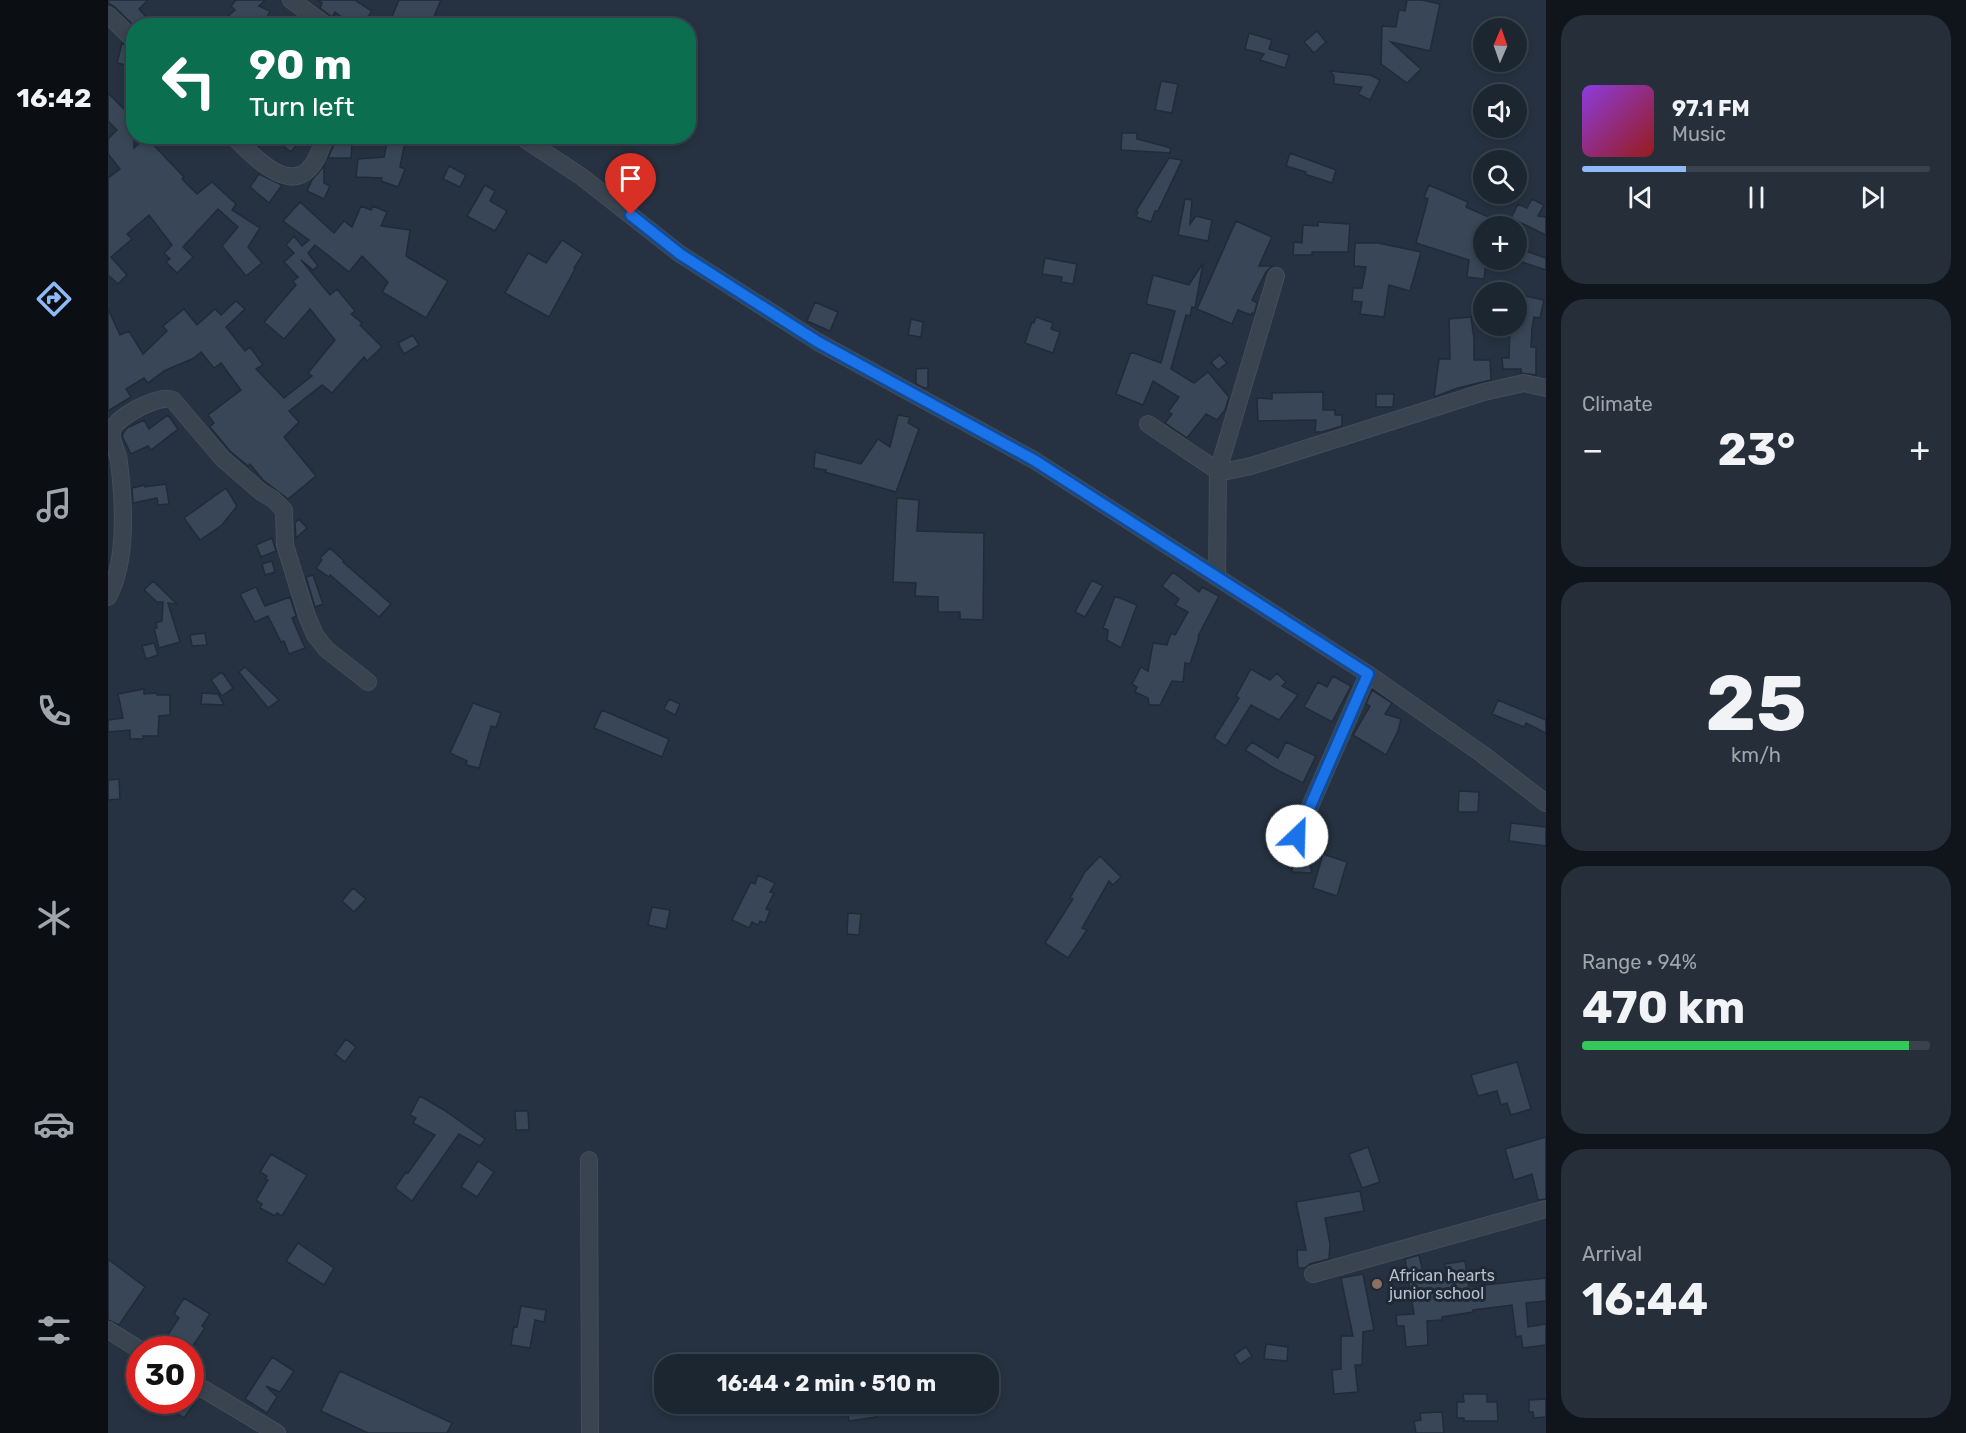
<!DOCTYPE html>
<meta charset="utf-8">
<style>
:root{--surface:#1c2631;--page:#252e39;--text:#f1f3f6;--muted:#a0a5ab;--line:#3a434d;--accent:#8fbaf8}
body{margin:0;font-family:Rubik,sans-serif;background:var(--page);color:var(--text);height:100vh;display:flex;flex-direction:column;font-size:22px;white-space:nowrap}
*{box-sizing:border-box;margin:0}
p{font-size:20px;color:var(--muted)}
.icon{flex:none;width:33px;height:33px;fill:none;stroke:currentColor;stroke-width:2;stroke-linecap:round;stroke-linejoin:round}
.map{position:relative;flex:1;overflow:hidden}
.panel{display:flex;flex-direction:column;gap:15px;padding:15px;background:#0f151b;width:420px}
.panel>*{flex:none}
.guide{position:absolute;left:18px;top:18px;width:570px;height:126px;border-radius:24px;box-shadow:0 3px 9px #0003,0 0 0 2px var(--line);background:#0b6e4f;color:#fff;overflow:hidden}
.needle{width:39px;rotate:2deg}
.fabs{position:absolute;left:1365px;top:18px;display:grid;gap:12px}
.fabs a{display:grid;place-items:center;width:54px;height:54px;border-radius:50%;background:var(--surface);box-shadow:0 3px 9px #0003,0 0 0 2px var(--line);font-size:30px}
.speed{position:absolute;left:18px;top:1336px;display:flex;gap:12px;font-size:30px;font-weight:700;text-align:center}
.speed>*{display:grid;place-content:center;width:78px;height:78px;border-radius:50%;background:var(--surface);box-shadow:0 3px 9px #0003,0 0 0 2px var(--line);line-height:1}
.speed .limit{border:9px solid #d22;background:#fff;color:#111}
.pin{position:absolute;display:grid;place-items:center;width:51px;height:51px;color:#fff;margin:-62px -26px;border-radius:50% 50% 50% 0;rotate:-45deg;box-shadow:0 0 6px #0007}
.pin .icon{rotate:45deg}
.me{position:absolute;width:66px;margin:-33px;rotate:24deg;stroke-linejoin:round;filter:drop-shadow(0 0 4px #0008)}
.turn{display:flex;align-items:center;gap:21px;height:126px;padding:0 24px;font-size:27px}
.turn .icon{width:78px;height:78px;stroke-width:2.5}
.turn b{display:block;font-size:42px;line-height:51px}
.big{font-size:45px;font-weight:700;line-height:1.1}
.panel .widget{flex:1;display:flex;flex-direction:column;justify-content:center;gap:9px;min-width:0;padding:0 21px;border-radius:24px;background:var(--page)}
.panel .dial{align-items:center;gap:0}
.dial b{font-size:78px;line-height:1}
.song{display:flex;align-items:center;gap:18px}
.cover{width:72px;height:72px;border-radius:9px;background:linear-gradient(135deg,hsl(270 70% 55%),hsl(0 70% 35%))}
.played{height:6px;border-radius:3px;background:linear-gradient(90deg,var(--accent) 30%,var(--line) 30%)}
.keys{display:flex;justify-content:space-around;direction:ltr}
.heat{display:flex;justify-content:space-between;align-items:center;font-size:33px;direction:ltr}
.charge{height:9px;border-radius:4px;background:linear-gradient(90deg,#34c759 94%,var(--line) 0)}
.trip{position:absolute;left:546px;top:1354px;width:345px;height:60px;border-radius:24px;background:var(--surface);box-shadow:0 3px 9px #0003,0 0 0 2px var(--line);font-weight:700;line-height:60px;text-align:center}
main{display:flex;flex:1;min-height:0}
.menu{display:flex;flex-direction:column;width:108px;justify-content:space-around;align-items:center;background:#0b0f14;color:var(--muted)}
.menu .icon{width:42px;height:42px}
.menu .current{color:var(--accent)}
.menu b{font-size:27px;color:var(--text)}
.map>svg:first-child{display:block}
.building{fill:#384657;stroke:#212b38;stroke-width:1.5}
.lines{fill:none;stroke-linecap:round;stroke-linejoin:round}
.minor-casing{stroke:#444d5a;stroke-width:18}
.minor{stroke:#3a4451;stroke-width:16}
.route-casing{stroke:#114b97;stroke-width:15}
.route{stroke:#1a73e8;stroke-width:10}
.education-dot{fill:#8d6e63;stroke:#1f2936;stroke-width:2}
.labels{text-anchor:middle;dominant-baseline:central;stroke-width:6;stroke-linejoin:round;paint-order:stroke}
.poi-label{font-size:16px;fill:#b7bfcb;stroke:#1f2936;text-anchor:start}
</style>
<main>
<nav class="menu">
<b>16:42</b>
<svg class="icon current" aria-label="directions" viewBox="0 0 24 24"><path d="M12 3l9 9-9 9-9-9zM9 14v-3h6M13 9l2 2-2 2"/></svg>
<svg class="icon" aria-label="music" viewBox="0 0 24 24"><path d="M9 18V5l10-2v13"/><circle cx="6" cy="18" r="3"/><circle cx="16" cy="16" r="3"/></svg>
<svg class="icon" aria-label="phone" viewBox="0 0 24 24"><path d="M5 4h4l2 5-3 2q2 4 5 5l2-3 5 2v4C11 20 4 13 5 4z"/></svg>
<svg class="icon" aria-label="climate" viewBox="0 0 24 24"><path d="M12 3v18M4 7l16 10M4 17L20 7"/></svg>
<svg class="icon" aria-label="car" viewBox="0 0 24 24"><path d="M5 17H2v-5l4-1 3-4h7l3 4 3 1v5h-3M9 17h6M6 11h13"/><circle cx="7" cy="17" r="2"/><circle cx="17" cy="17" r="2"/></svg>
<svg class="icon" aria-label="filters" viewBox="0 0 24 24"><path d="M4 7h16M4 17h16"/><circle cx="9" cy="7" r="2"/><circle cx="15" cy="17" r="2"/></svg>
</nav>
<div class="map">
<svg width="1438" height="1433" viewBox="0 0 1438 1433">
<rect width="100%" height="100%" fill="#263241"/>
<!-- building -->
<path class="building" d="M0,0H40L31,9L46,26H26L7,7L0,3Z
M128,0H157L151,6L162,11L154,26H109L127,10L123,6Z
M210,0H247L264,11L254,26H246L227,12L224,17L212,8L214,3Z
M291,0H333L322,26H280Z
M1299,0H1314L1332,4L1322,51L1283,42L1313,69L1299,83L1273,64L1274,26L1288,27L1291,10L1297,11Z
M1209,31L1218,42L1206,53L1196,42Z
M1141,33L1164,40L1161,49L1181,55L1177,68L1152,60L1156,54L1137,49Z
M14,43L26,50V67L9,63Z
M1222,71L1262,75L1272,80L1262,100L1250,94L1254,87L1226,84V76Z
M1053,81L1070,84L1064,113L1047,110Z
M0,93L26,119V148L38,137L76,177L74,179L89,194L104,182L128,204L124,210L152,228L140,247L154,263L138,276L114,246L130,227L110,209L75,247L85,257L69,273L58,262L62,259L56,253L64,245L41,215L19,234L24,239L3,257L19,275L10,284L0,275V178L12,169L0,154V139L9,130L0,121Z
M1014,133H1029V139L1063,148L1062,153L1013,150Z
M140,136H160L151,147Z
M163,136H195L183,152Z
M280,138L297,142L292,167L297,169L290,187L273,181L274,178L248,177L250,159L276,157Z
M244,143L243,158H220L226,144Z
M1182,153L1228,170L1224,183L1197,174L1198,172L1178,166Z
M1061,158L1074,160L1050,211H1047L1043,222L1028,217L1030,212L1028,211Z
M216,166V183L222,186L216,199L199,191L204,180Z
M341,166L358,175L352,187L335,179Z
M151,174L174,185L161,203L142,187Z
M377,185L387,191L382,201L399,211L387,231L359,216Z
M1321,185L1360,202L1358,207L1401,226H1376V262H1378L1376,279L1359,277L1361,260L1308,243L1320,199L1316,197Z
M1077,199L1084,200L1082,224L1088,216L1104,220L1100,241L1070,235Z
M1424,199L1436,205L1430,216L1438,217V235L1403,218L1410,204L1419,208Z
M192,202L226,233L236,221L244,227L253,206L263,210L265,206L279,212L273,226L302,230L298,256L340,281L318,318L274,292L280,282L254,256L241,272L207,245L200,253L210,266L205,270L193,260L222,295L229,289L247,311L243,314L254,323L252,325L274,347L259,361L256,357L224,393L214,385L181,411L191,422L176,437L208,476L180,499L155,480L142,464L140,466L122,451L102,427L106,423L100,415L133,390L113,363L106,368L93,352L86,358L56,371L40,383L36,378L18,389L23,397L0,411V309L12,335L21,331L35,354L59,331L55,326L76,309L89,325L107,309L113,315L128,301L137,309L118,327L137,351L142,347L155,365L148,369L176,398L204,376L200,373L227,340L202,309L176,339L156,322L188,285L185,281L190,277L176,262L186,253L178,245L186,236L194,246L201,240L175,221Z
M1128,221L1164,237L1151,266H1164L1158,272L1144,300L1149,303L1146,314L1144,313L1143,315L1130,310L1124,324L1089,309Z
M1210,222L1242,224L1240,252H1204V255H1185L1186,242L1194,243L1195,225L1210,226Z
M454,240L475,254L466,268L467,269L441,317L397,293L420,253L438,263Z
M1247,243H1270L1313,252L1302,291L1281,285L1276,317L1252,314L1254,302L1244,301L1245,288H1254L1258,267L1246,266Z
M1415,250L1438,258V270L1411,261Z
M937,258L969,264L965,284L953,282L954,277L934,274Z
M1095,263L1087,308L1084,307L1082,316L1078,315L1063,369L1086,383L1100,372L1121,397L1117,410L1109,420L1098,414L1079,438L1057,423L1064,414L1060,412L1071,397L1045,381L1035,405L1008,394L1023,352L1053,363L1067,311L1038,304L1045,275L1081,285Z
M1408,294L1436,300L1432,318L1426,317L1424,328L1423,347H1428V375L1413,373V369H1395L1394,358H1401L1402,326H1408Z
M707,302L730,312L722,331L699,321Z
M928,317L945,323L943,329L952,332L945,353L917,343L924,322L926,323Z
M1363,317L1366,339V360H1382L1383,380L1350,388L1326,397L1331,359H1342L1341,319Z
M803,319L815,322L813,337L800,335Z
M305,335L311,345L296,354L290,343Z
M1112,355L1119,363L1110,370L1103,362Z
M820,368V388H816L808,384V369Z
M1215,392V410H1227V415H1234V426L1214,432H1207L1208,420L1150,421L1149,398L1164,399V393Z
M1268,394H1286L1285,407H1268Z
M60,415L70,429L43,450L40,446L23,454L14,436L16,432L19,428L36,420L41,429Z
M790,415L802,417L800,423L811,429L788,492L717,472L718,470L706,468L707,452L753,464L770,439L782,447Z
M58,484L61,504L50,505L49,498L25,503L24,488L37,485V487Z
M118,488L129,506L114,525L92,540L76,518Z
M789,498L811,500L809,531L876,533L875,620L852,619V612H830V597L807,596L808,583L785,582Z
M191,519L199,528L188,538L187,523Z
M164,538L168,551L153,557L148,545Z
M222,548L236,561L235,562L283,604L271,617L222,575L221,577L208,568L214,560L212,558Z
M164,561L167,572L157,575L154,564Z
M1065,572L1091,592L1094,587L1111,596L1090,636L1091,637L1082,664L1077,663L1075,682L1064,681L1052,705H1041L1040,698L1027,692L1029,687L1024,684L1033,667L1040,671L1045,643L1059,645L1063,633L1067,635L1080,612L1067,605L1071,599L1054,586Z
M205,575L215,604L207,607L198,577Z
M984,580L995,586L977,617L967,612Z
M45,581L69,604L60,603L72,642L51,648L46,628H49L48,623L54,621L55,602H49L36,590Z
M148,587L157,606L182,597L188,616L184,618L197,648L181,654L176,641L173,642L160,616L147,622L132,594Z
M1007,596L1029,605L1013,648L999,640L1000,630L995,628Z
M97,633L99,645L84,646L82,635Z
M46,643L50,655L38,659L34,646Z
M137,667L171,700L160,708L131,672Z
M1143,669L1162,680L1169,673L1178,682L1174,686L1190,695L1171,720L1143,705L1118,746L1106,738L1131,698L1128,696Z
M114,672L125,688L114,696L103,680Z
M1225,676L1243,686L1224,722L1196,707L1210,682L1219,687Z
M36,689V694L49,693V695H62V715L51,716L50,736H35V739H22V730L0,732V720L15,718L10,694Z
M1264,690L1284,703L1277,714L1293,719L1290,731L1278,755L1245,735L1262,706L1258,704Z
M94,693L110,694L116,705L93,704Z
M561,699L572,704L567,715L556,709Z
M1390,700L1438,720V733L1418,723L1416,727L1384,714Z
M365,703L393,713L388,727L383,726L371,768L358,765L359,761L342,753Z
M494,710L561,739L554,757L486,728Z
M1144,742L1170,758L1178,742L1208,756L1195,783L1169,770L1137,750Z
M11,779L12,799L0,800V780Z
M1351,791L1371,792L1370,812H1350Z
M1403,823L1438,827V846L1401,841Z
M1197,843L1204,873L1184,872L1185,861H1191L1187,846H1191Z
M1215,854L1239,862L1229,896L1205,888Z
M992,856L1013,877L1005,885L1001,881L974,928L979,930L960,958L937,943L965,899L962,898L977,872Z
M650,875L667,883L662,892L666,893L658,909L662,911L657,923L652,921L650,925L644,922L641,928L624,920L643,882L647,884Z
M245,888L258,899L246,912L234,901Z
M544,907L562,910L558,929L540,925Z
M740,913L753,914L751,935L739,934Z
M238,1039L248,1047L237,1062L227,1054Z
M1409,1062L1423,1109L1403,1115L1399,1103L1393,1105L1389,1091L1370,1096L1363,1075Z
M312,1096L336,1110L377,1139L372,1146L351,1134L304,1201L287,1188L298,1172L300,1173L327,1135L305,1123L308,1118L302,1115Z
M407,1111H420L421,1130H408Z
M1438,1137V1199L1430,1200L1424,1174L1406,1180L1397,1149Z
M1260,1147L1272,1182L1254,1188L1241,1154Z
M163,1154L199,1175L174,1216L169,1213L167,1216L152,1208L154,1204L148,1200L160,1180L157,1179L159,1176L152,1172Z
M370,1161L386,1172L369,1197L353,1187Z
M1252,1191L1256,1211L1217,1218L1222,1244L1221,1259L1202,1264L1197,1268H1190L1189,1250H1198L1188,1202Z
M190,1243L226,1268L216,1285L178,1261Z
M1311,1255L1317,1281L1339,1277L1337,1264L1357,1261L1361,1287L1438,1278V1301L1418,1303L1420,1327L1438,1324V1345L1415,1348L1413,1336L1408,1337L1404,1305L1365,1310V1312L1334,1317V1320L1319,1321L1320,1345L1298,1347L1296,1326H1289L1288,1315L1306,1314L1297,1259Z
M0,1259L37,1287L11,1325L0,1320Z
M1255,1274L1266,1330L1255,1332L1254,1365H1247L1250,1392L1226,1394L1224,1370L1233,1369V1336H1245L1233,1278Z
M76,1298L102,1314L94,1326L97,1328L82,1350L59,1336L71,1318L66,1314Z
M413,1306L438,1310L436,1322L427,1320L422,1348L403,1345L406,1326L409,1327Z
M1158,1344L1180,1347L1179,1361L1156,1359Z
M1138,1347L1144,1356L1132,1364L1126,1355Z
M164,1357L186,1371L172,1392L158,1386L169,1397L159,1413L137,1399Z
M232,1371L344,1423L339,1433H260L213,1411Z
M1355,1394H1379V1402H1389L1390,1421H1356V1418H1349V1402H1356Z
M1438,1399V1417L1426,1418L1425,1412H1421V1400Z
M49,1401H88L76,1418Z
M738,1404H766L768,1417L741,1421Z
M1334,1412L1336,1433H1308L1306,1421L1313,1420L1312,1413Z"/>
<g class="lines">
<defs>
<path id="minor" d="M183,0L219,26
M0,15L26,40
M125,136C141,152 177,192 200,170C209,162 213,147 218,136
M412,136L474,177L572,254L710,342L926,460L1260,674L1374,754L1438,803
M1040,424L1110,471H1119L1143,466L1376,392L1416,383L1438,388
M1109,577L1110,471L1168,276
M0,597C20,560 16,503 11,462C10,452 2,440 4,431C7,417 53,393 65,400L114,458L153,492L165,499L176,510L177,545L199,616L207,635L218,649L260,682
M1189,836L1260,674
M481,1160L482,1433
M1205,1274L1438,1209
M0,1330L32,1350
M82,1381L169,1433"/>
</defs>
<!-- minor casing -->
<use href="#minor" class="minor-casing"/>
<!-- minor -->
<use href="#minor" class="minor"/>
</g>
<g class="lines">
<defs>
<path id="route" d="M523,215L572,254L710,342L926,460L1260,674L1189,836"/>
</defs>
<!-- route casing -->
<use href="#route" class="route-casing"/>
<!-- route -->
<use href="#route" class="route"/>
</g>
<!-- markers -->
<circle class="education-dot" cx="1269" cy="1284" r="6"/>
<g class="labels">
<!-- poi labels -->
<g class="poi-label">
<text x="1281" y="1275">African hearts<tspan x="1281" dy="18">junior school</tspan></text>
</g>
</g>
</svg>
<div class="fabs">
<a><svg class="needle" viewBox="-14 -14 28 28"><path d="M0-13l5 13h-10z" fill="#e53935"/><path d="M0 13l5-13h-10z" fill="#a0a5ab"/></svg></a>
<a><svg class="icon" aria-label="sound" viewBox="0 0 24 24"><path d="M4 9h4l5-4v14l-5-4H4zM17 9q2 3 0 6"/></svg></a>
<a><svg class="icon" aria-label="search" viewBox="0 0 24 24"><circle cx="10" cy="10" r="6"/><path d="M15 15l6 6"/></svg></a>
<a>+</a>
<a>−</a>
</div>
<div class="speed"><div class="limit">30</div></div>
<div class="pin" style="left:523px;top:215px;background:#d93025"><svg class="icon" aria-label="arrive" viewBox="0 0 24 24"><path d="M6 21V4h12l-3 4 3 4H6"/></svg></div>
<svg class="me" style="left:1189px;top:836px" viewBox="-20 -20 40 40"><circle r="19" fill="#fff"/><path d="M0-13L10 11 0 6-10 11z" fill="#1a73e8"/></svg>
<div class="trip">16:44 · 2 min · 510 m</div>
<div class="guide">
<div class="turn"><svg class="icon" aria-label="left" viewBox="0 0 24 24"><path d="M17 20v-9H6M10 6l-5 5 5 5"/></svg><div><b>90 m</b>Turn left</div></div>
</div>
</div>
<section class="panel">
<div class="widget">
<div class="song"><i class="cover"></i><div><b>97.1 FM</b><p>Music</p></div></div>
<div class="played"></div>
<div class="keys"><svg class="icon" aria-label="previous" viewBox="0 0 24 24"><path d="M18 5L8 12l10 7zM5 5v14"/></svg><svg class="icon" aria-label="pause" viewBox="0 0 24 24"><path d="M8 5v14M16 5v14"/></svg><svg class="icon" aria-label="next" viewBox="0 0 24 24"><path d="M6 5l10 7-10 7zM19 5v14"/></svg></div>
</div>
<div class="widget"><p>Climate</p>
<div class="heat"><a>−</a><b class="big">23°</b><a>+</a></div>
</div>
<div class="widget dial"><b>25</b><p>km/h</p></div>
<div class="widget"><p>Range · 94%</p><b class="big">470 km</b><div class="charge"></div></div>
<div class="widget"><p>Arrival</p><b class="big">16:44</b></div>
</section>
</main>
